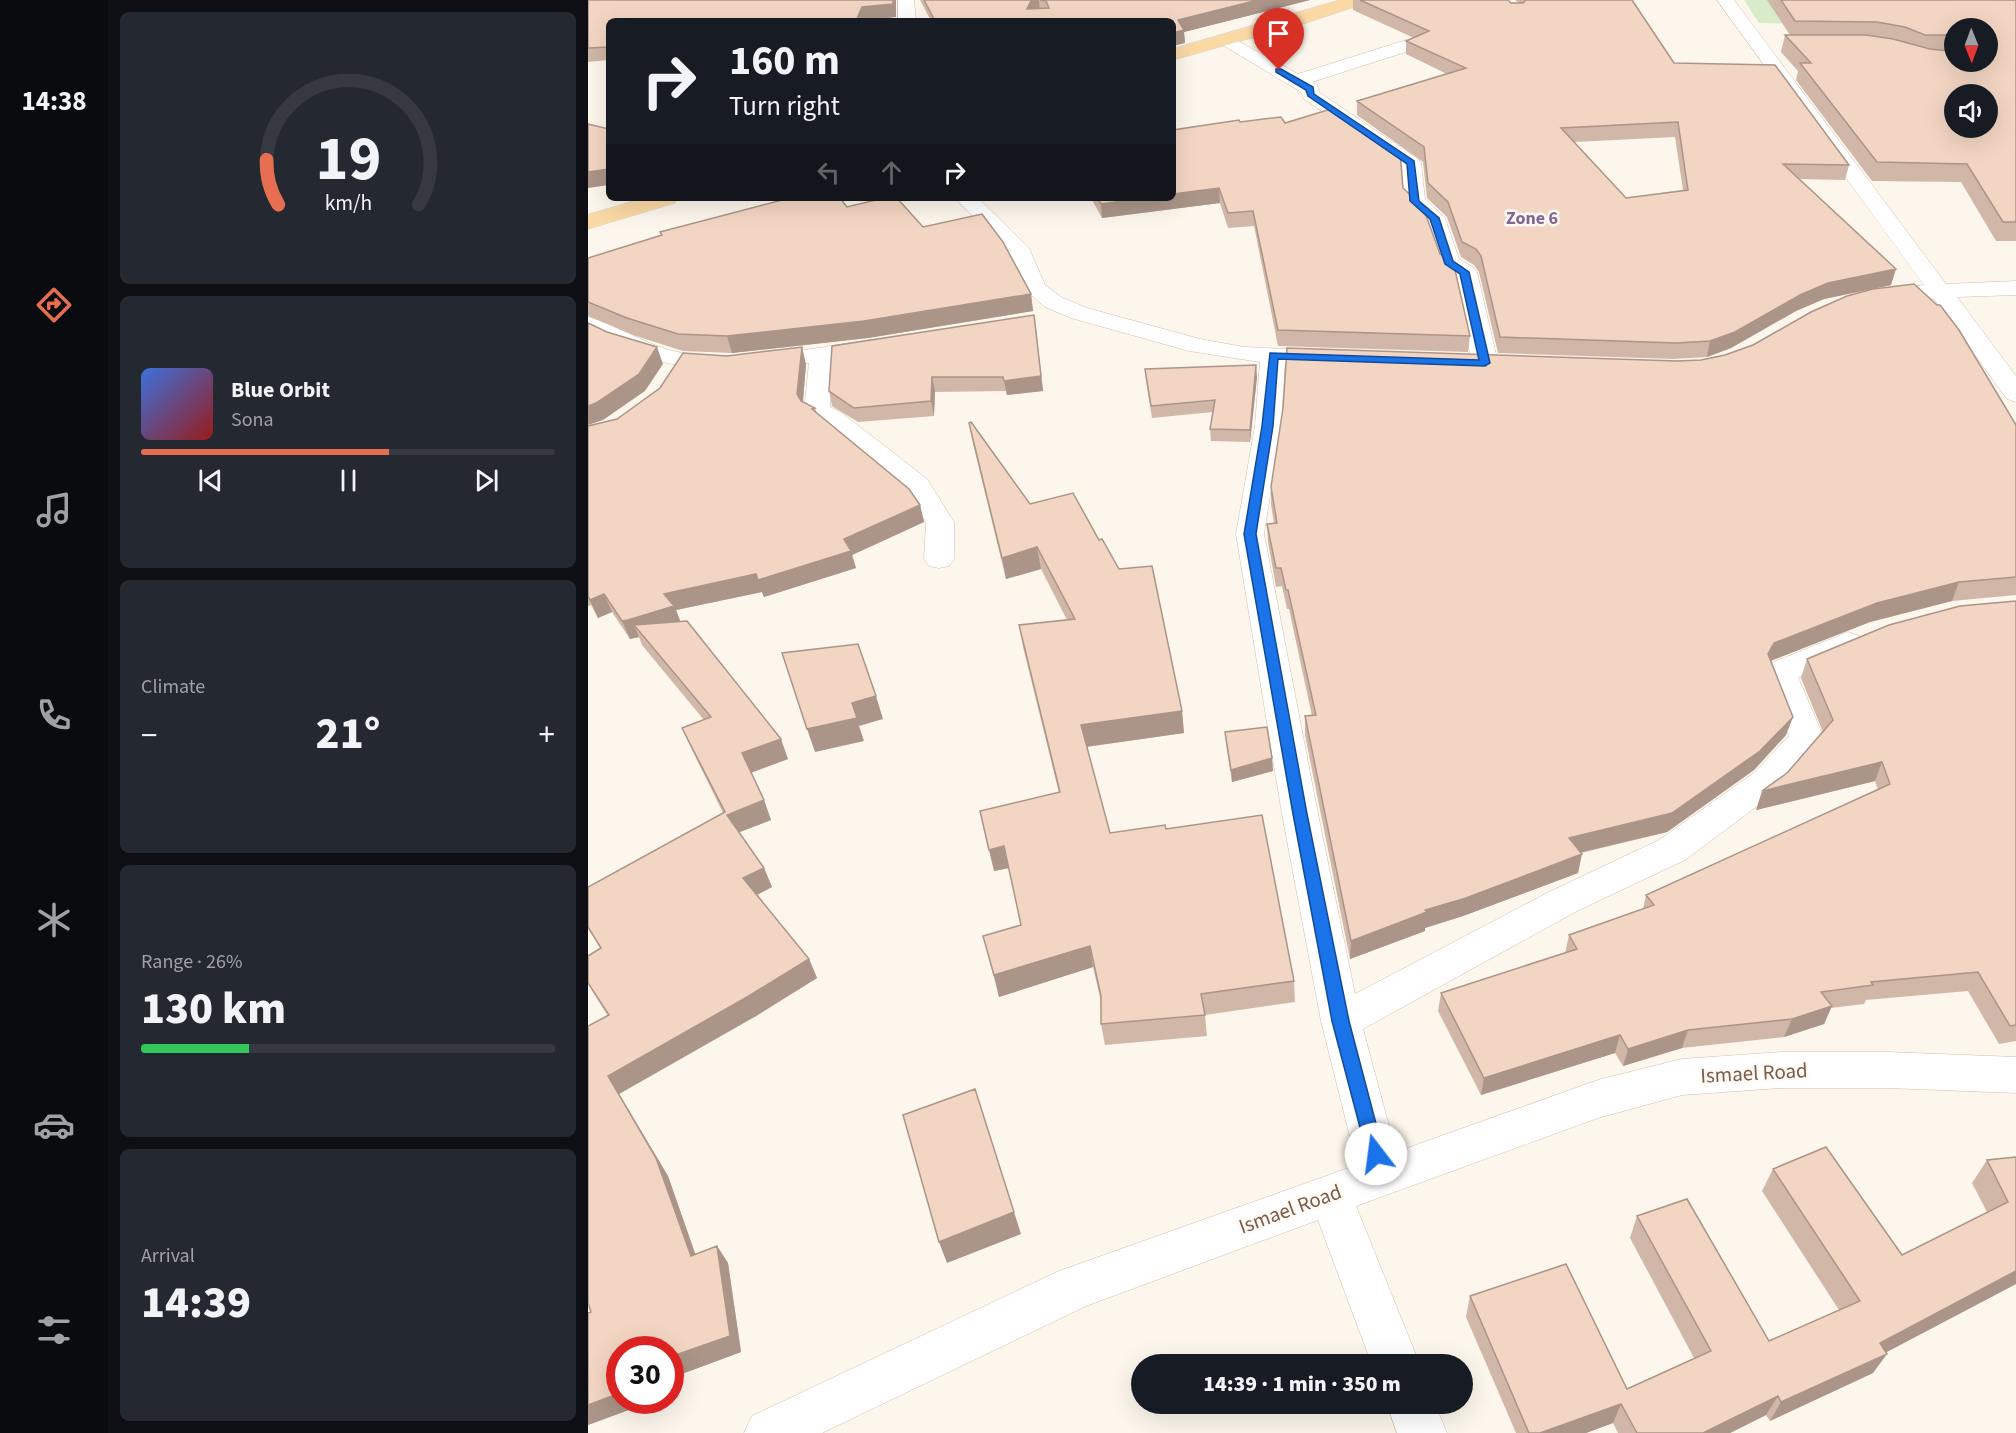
<!DOCTYPE html>
<meta charset="utf-8">
<style>
:root{--surface:#171b24;--page:#242831;--text:#f1f3f6;--muted:#9ea1a6;--line:#363941;--accent:#e76f51}
body{margin:0;font-family:"Source Sans 3",sans-serif;background:var(--page);color:var(--text);height:100vh;display:flex;flex-direction:column;font-size:22px;white-space:nowrap}
*{box-sizing:border-box;margin:0}
p{font-size:20px;color:var(--muted)}
.icon{flex:none;width:33px;height:33px;fill:none;stroke:currentColor;stroke-width:2;stroke-linecap:round;stroke-linejoin:round}
.map{position:relative;flex:1;overflow:hidden}
.drawer{display:flex;flex-direction:column;gap:12px;padding:12px;background:#0d0f14;width:480px}
.drawer>*{flex:none}
.guide{position:absolute;left:18px;top:18px;width:570px;height:183px;border-radius:9px;box-shadow:0 6px 24px #0002;background:#171b24;color:var(--text);overflow:hidden}
.needle{width:39px;rotate:179deg}
.buttons{position:absolute;left:1356px;top:18px;display:grid;gap:12px}
.buttons a{display:grid;place-items:center;width:54px;height:54px;border-radius:50%;background:var(--surface);box-shadow:0 6px 24px #0002;font-size:30px}
.speed{position:absolute;left:18px;top:1336px;display:flex;gap:12px;font-size:30px;font-weight:700;text-align:center}
.speed>*{display:grid;place-content:center;width:78px;height:78px;border-radius:50%;background:var(--surface);box-shadow:0 6px 24px #0002;line-height:1}
.speed .limit{border:9px solid #d22;background:#fff;color:#111}
.pin{position:absolute;display:grid;place-items:center;width:51px;height:51px;color:#fff;margin:-62px -26px;border-radius:50% 50% 50% 0;rotate:-45deg;box-shadow:0 0 6px #0007}
.pin .icon{rotate:45deg}
.me{position:absolute;width:66px;margin:-33px;rotate:345deg;stroke-linejoin:round;filter:drop-shadow(0 0 4px #0008)}
.turn{display:flex;align-items:center;gap:21px;height:126px;padding:0 24px;font-size:27px}
.turn .icon{width:78px;height:78px;stroke-width:2.5}
.turn b{display:block;font-size:42px;line-height:51px}
.lanes{display:flex;align-items:center;height:57px;padding:0 24px;background:#0003;justify-content:center;gap:30px;direction:ltr}
.lanes .off{opacity:.35}
.big{font-size:45px;font-weight:800;line-height:1.1}
.drawer .tile{flex:1;display:flex;flex-direction:column;justify-content:center;gap:9px;min-width:0;padding:0 21px;border-radius:9px;background:var(--page)}
.drawer .dial{align-items:center;gap:0}
.dial svg{height:156px;overflow:visible;fill:none;stroke:var(--line);stroke-width:7;stroke-linecap:round;text-anchor:middle}
.dial text{fill:var(--text);stroke:none}
.song{display:flex;align-items:center;gap:18px}
.cover{width:72px;height:72px;border-radius:9px;background:linear-gradient(135deg,hsl(220 70% 55%),hsl(0 70% 35%))}
.played{height:6px;border-radius:3px;background:linear-gradient(90deg,var(--accent) 60%,var(--line) 60%)}
.keys{display:flex;justify-content:space-around;direction:ltr}
.heat{display:flex;justify-content:space-between;align-items:center;font-size:33px;direction:ltr}
.charge{height:9px;border-radius:4px;background:linear-gradient(90deg,#34c759 26%,var(--line) 0)}
.trip{position:absolute;left:543px;top:1354px;width:342px;height:60px;border-radius:30px;background:var(--surface);box-shadow:0 6px 24px #0002;font-weight:800;line-height:60px;text-align:center}
main{display:flex;flex:1;min-height:0}
.tab-bar{display:flex;flex-direction:column;width:108px;justify-content:space-around;align-items:center;background:#090b0e;color:var(--muted)}
.tab-bar .icon{width:42px;height:42px}
.tab-bar .selected{color:var(--accent)}
.tab-bar b{font-size:27px;color:var(--text)}
.map>svg:first-child{display:block}
.green{fill:#d8ecc9}
.lines{fill:none;stroke-linecap:round;stroke-linejoin:round}
.minor-casing{stroke:#d1beb0;stroke-width:1}
.major-casing{stroke:#dad1cd;stroke-width:1}
.minor{fill:#fff;fill-rule:evenodd}
.major{fill:#fbd9a5;fill-rule:evenodd}
.wall{fill:#d1b7a8;fill-rule:evenodd}
.shaded-wall{fill:#aa9588}
.building{fill:#f3d5c3;stroke:#aa9588;stroke-width:1.5;fill-rule:evenodd}
.route{fill:#1a73e8;stroke:#114b97;stroke-width:1.5}
.labels{text-anchor:middle;dominant-baseline:central;stroke-width:5;stroke-linejoin:round;paint-order:stroke}
.far-quarter-label{font-size:18px;font-weight:bold;fill:#846695;stroke:#fffaf3}
.near-street-label{font-size:21px;fill:#7a5c4d;stroke:#fffaf3}
</style>
<main>
<nav class="tab-bar">
<b>14:38</b>
<svg class="icon selected" aria-label="directions" viewBox="0 0 24 24"><path d="M12 3l9 9-9 9-9-9zM9 14v-3h6M13 9l2 2-2 2"/></svg>
<svg class="icon" aria-label="music" viewBox="0 0 24 24"><path d="M9 18V5l10-2v13"/><circle cx="6" cy="18" r="3"/><circle cx="16" cy="16" r="3"/></svg>
<svg class="icon" aria-label="phone" viewBox="0 0 24 24"><path d="M5 4h4l2 5-3 2q2 4 5 5l2-3 5 2v4C11 20 4 13 5 4z"/></svg>
<svg class="icon" aria-label="climate" viewBox="0 0 24 24"><path d="M12 3v18M4 7l16 10M4 17L20 7"/></svg>
<svg class="icon" aria-label="car" viewBox="0 0 24 24"><path d="M5 17H2v-5l4-1 3-4h7l3 4 3 1v5h-3M9 17h6M6 11h13"/><circle cx="7" cy="17" r="2"/><circle cx="17" cy="17" r="2"/></svg>
<svg class="icon" aria-label="filters" viewBox="0 0 24 24"><path d="M4 7h16M4 17h16"/><circle cx="9" cy="7" r="2"/><circle cx="15" cy="17" r="2"/></svg>
</nav>
<section class="drawer">
<div class="tile dial"><svg viewBox="0 0 100 80">
<path d="M14 69A42 42 0 1 1 86 69"/>
<path d="M14 69A42 42 0 0 1 8 46" stroke="#e76f51"/>
<text x="50" y="56" font-size="32" font-weight="700">19</text>
<text x="50" y="72" font-size="11">km/h</text>
</svg></div>
<div class="tile">
<div class="song"><i class="cover"></i><div><b>Blue Orbit</b><p>Sona</p></div></div>
<div class="played"></div>
<div class="keys"><svg class="icon" aria-label="previous" viewBox="0 0 24 24"><path d="M18 5L8 12l10 7zM5 5v14"/></svg><svg class="icon" aria-label="pause" viewBox="0 0 24 24"><path d="M8 5v14M16 5v14"/></svg><svg class="icon" aria-label="next" viewBox="0 0 24 24"><path d="M6 5l10 7-10 7zM19 5v14"/></svg></div>
</div>
<div class="tile"><p>Climate</p>
<div class="heat"><a>−</a><b class="big">21°</b><a>+</a></div>
</div>
<div class="tile"><p>Range · 26%</p><b class="big">130 km</b><div class="charge"></div></div>
<div class="tile"><p>Arrival</p><b class="big">14:39</b></div>
</section>
<div class="map">
<svg width="1428" height="1433" viewBox="0 0 1428 1433">
<rect width="100%" height="100%" fill="#fdf6ec"/>
<!-- green -->
<path class="green" d="M1156,0H1287L1310,27L1171,23Z"/>
<g class="lines">
<defs>
<path id="minor" d="M310,0H326L328,21H310Z
M1129,0H1146L1358,284L1428,281V295L1369,297L1428,376V402L1419,399L1346,299L1289,304L1281,302L1277,297L1281,292L1336,285Z
M639,35L710,74L818,40H830L833,44L830,48L724,82L729,85L732,93L830,159L833,163L837,199L857,218L871,259L885,267L889,272L910,363L906,368L897,371L888,368L884,363L866,275L853,268L850,263L836,220L816,201L813,165L716,99L713,92L633,44L630,40L633,36Z
M367,198H390L441,248L457,285L473,297L499,308L612,339L656,347L743,351L752,353L755,358L752,363L743,365L697,363L693,426L676,534L730,814L767,994L961,892L1071,840L1167,772L1201,736L1176,672L1181,664L1260,632L1271,636L1276,643L1271,650L1210,677L1236,738L1231,746L1191,790L1097,860L987,912L775,1029L808,1152L1010,1080L1094,1059L1193,1052H1300L1428,1057V1093L1300,1088H1193L1094,1095L1010,1118L768,1206L832,1365H784L730,1220L498,1306L234,1433H156L164,1416L471,1271L769,1165L733,1021L694,814L648,534L667,426L672,362L601,351L483,318L457,307L435,288L423,255Z
M0,317C28,324 53,342 81,350C141,366 227,348 288,339L297,341L300,346L297,351L246,360L242,407L254,413L339,479L366,522V559L361,566L351,568L341,566L336,559L338,522L318,490L236,425L220,417L216,411L221,363C136,375 77,373 0,334Z
M799,1404H847L859,1433H809Z"/>
<path id="major" d="M752,0H777L775,4L721,22L585,60V49Z
M56,198H90L87,203L0,229V215Z"/>
</defs>
<!-- minor casing -->
<use href="#minor" class="minor-casing"/>
<!-- major casing -->
<use href="#major" class="major-casing"/>
<!-- minor -->
<use href="#minor" class="minor"/>
<!-- major -->
<use href="#major" class="major"/>
</g>
<!-- wall -->
<path class="wall" d="M0,0H308V17L277,20L21,21V60L0,62Z
M332,0H722L596,32L597,43L585,21H343Z
M765,0H920L923,3H931L927,0H1044L1086,63L1261,165L1257,180L1211,179L1303,285L1236,299L1208,311L1143,348L1119,357L1085,359L910,353L891,272L886,265L873,257L859,217L839,198L835,162L769,115V101L859,74L818,54V41L826,38L765,10ZM1087,137L1095,190L1038,198L986,142Z
M1179,0H1428V241H1408L1373,182L1284,181L1208,80L1210,71L1193,52L1197,35H1202ZM1366,28L1400,62H1366Z
M652,122L697,123L815,188L882,336L880,352L690,346L666,226L640,228L632,203L514,218L503,198H585Z
M259,207L335,227L443,294L445,311L280,338L144,353L95,351L45,335L0,316V258L73,235L72,232Z
M446,315L455,391L419,395L418,391L347,392L346,416L270,422L244,406L241,391Z
M218,364L215,402L227,408L229,413L332,505L336,522L264,555L268,568L176,597L174,592L88,610L92,622L200,759L163,773L176,800L183,820L151,832L176,868L184,887L169,895L221,959L229,978L168,1016L31,1094L80,1176L107,1254L129,1246L140,1263L153,1352L83,1378L84,1394L82,1395V1350L32,1401H65L0,1425V1313L3,1312L20,1016L0,984V956L13,949L0,928V887L135,813L103,748L94,728L116,720L54,645L51,637L42,639L24,612L10,618L3,605L0,606V425L29,419Z
M557,369L669,377L662,442L623,441L622,429L625,412L564,418L558,381Z
M381,423L442,504L594,711L596,733L499,747L522,833L578,829L706,981L707,1002L617,1015L619,1036L517,1045L513,1024V1002L505,967L411,997L395,936L433,925L421,868L406,871L471,793L435,647L431,625L479,620L453,569L418,579L385,444Z
M1428,425V595L1364,601L1282,622L1182,661L1198,735L1166,770L1079,832L993,853L990,873L875,916L837,928V931L762,959L717,735V716H724L701,609H699L694,586L688,587L680,542L679,524L686,523L683,505V487Z
M1428,601V1041L1411,1044L1380,991L1278,1000L1276,1004L1243,1008L1236,1024L1196,1037L1094,1048L1035,1066L1027,1053L893,1095L850,1011L853,993L977,953L981,935L1055,909L1058,895L1290,790L1287,781L1168,810L1235,732L1213,678L1219,659Z
M637,732L684,758L685,771L644,782L638,744Z
M1428,1157V1284L1298,1352L1285,1373L1182,1421L1178,1415L1142,1433H1030L1025,1423L998,1433H928L878,1317L882,1296L1039,1389L1106,1358L1042,1238L1049,1216L1181,1341L1251,1310L1174,1191L1185,1169L1314,1255L1399,1212L1384,1183L1399,1160Z"/>
<!-- shaded-wall -->
<path class="shaded-wall" d="M305,0H308V17L277,20L276,21H268L274,7Z
M451,0L452,13L439,9L443,1Z
M670,0H722L596,32L597,43L585,46V33L590,20Z
M21,169V185L0,188V172Z
M631,188L632,203L514,218L513,204L556,198H585V194Z
M1308,269L1303,285L1236,299L1208,311L1143,348L1119,357L1122,341L1212,295L1240,283Z
M443,294L445,311L280,338L144,353L139,336Z
M448,329L455,391L419,395L416,381Z
M69,347L75,364L57,391L15,420L0,425V406Z
M214,347L218,364L214,411L209,394Z
M668,365L669,377L662,442V430Z
M344,377L347,392L346,416L343,401Z
M332,505L336,522L264,555L268,568L176,597L174,592L88,610L93,623L46,625L51,637L42,639L34,621L76,594L256,539Z
M449,547L453,569L418,579L414,558Z
M1371,582L1364,601L1282,622L1180,662V654L1186,643L1289,603Z
M16,594L24,612L10,618L2,600Z
M288,696L295,719L271,726L276,741L227,752L219,729L264,703Z
M594,711L596,733L496,747L493,725Z
M1205,717L1198,735L1166,770L1079,832L977,856L981,838Z
M193,739L200,759L162,773L154,753Z
M684,758L685,771L644,782L643,770Z
M1294,762L1287,781L1168,810L1174,791Z
M176,800L183,820L147,834L139,815Z
M416,846L421,868L406,871L401,850Z
M994,854L990,873L875,916L837,928V931L762,959L763,941L837,910Z
M176,868L184,887L163,898L155,878Z
M502,946L505,967L411,997L406,975Z
M221,959L229,978L168,1016L31,1094L80,1176L114,1273L103,1256L20,1076Z
M1244,1006L1236,1024L1196,1037L1204,1019Z
M1100,1030L1094,1048L1035,1066L1040,1049Z
M1032,1035L1027,1053L893,1095L896,1078Z
M426,1212L433,1234L359,1263L351,1242Z
M129,1246L140,1263L153,1352L83,1378L84,1394L82,1395V1357Z
M1428,1271V1284L1278,1363L1292,1343Z
M1299,1354L1285,1373L1182,1421L1193,1402Z
M32,1393V1401H65L0,1425V1405Z
M1190,1396L1178,1415L1142,1433H1115Z
M1033,1404L1025,1423L998,1433H952Z"/>
<!-- building -->
<path class="building" d="M0,0H305V4L274,7L268,21H21V47L0,48Z
M336,0H449L443,1L439,9L461,8L458,1L452,0H670L590,20L596,30L585,33V21H347Z
M772,0H920L923,3H935L938,0H1044L1086,63L1187,65L1261,165L1195,164L1308,269L1240,283L1212,295L1147,332L1122,341L1088,343L912,337L893,256L888,249L874,242L860,202L840,183L836,147L769,101L878,68L818,41L841,31ZM1090,122L1100,190L1038,198L973,128Z
M1193,0H1428V222H1415L1379,164L1289,162L1212,63H1223L1197,35H1278L1305,39L1342,49L1361,51L1366,50V62H1400V28H1366V35H1337L1317,27L1289,22L1207,21ZM1366,94H1400V128H1366Z
M746,108L812,152L815,188L835,207L852,254L865,261L882,336L690,330L665,211L640,213L631,188L585,194V130L651,120L652,122L693,117L697,123Z
M0,124L21,129V169L0,172Z
M202,198H252L259,207L296,198H309L335,227L394,214L415,242L443,294L276,321L139,336L90,334L39,318L0,302V258L74,235L72,232Z
M510,198H556L513,204Z
M1326,284L1349,305H1352L1371,330L1428,425V577L1371,582L1289,603L1186,643L1180,654L1205,717L1172,751L1084,813L981,838L994,854L878,898L837,910L839,912L763,941L717,716L728,715L700,590H698L693,568H688L679,524L689,523L683,487L695,408L699,348L1089,361L1113,360L1137,355L1165,345L1223,312L1259,296L1285,289Z
M446,315L453,376L416,381L415,377H344L343,401L266,408L241,391L244,346Z
M0,323L19,332L69,347L51,374L8,403L0,406Z
M214,347L209,394L213,401L227,408L224,409L321,489L332,505L256,539L263,551L170,580L168,574L76,594L86,606L40,620L34,621L16,594L2,600L0,596V426L29,419L72,388L95,353L139,356Z
M668,365L662,430L622,429L627,400L563,406L557,369Z
M383,422L442,504L485,493L511,540L514,539L531,569L564,566L594,711L493,725L522,833L577,825L578,829L674,815L706,981L613,994L617,1015L513,1024V996L502,946L406,975L395,936L433,925L416,846L401,850L392,811L472,792L431,625L487,619L449,547L414,558L381,423Z
M1428,601V1025L1422,1026L1390,972L1283,982L1285,985L1233,992L1244,1006L1204,1019L1100,1030L1040,1049L1032,1035L896,1078L853,993L989,949L981,935L1066,905L1058,895L1302,784L1294,762L1174,791L1199,773L1245,720L1219,659L1301,625L1372,606Z
M99,621L193,739L154,753L176,800L139,815L176,868L155,878L221,959L159,997L20,1076L68,1158L103,1256L129,1246L142,1336L82,1357V1350H32V1393L0,1405V1313L3,1312L0,1303V1026L21,1015L0,983V956L13,948L0,927V887L137,812L94,728L123,717L46,625Z
M270,644L288,696L264,703L269,718L219,729L194,653Z
M679,727L684,758L643,770L637,732Z
M387,1089L426,1212L351,1242L315,1115Z
M1238,1147L1314,1255L1420,1202L1399,1160L1428,1157V1271L1292,1343L1299,1354L1193,1402L1190,1396L1115,1433H1049L1033,1404L952,1433H941L882,1296L978,1264L1039,1389L1123,1351L1049,1216L1099,1199L1181,1341L1272,1301L1185,1169Z"/>
<!-- route -->
<path class="route" d="M688,69H693L725,87L726,94L826,161L831,201L851,218L865,261L881,272L902,363L897,366L690,359L685,426L668,534L719,814L761,1021L796,1154L794,1160L788,1162L781,1160L779,1154L744,1021L705,814L656,534L674,426L682,353L891,360L872,274L857,264L842,219L822,201L819,164L720,96L718,90L688,72Z"/>
<g class="labels">
<!-- far-quarter labels -->
<g class="far-quarter-label">
<text x="944" y="218">Zone 6</text>
</g>
<!-- near-street labels -->
<g class="near-street-label">
<text transform="translate(1166 1073) rotate(-3)">Ismael Road</text>
<text transform="translate(702 1209) rotate(-20)">Ismael Road</text>
</g>
</g>
</svg>
<div class="buttons">
<a><svg class="needle" viewBox="-14 -14 28 28"><path d="M0-13l5 13h-10z" fill="#e53935"/><path d="M0 13l5-13h-10z" fill="#9ea1a6"/></svg></a>
<a><svg class="icon" aria-label="sound" viewBox="0 0 24 24"><path d="M4 9h4l5-4v14l-5-4H4zM17 9q2 3 0 6"/></svg></a>
</div>
<div class="speed"><div class="limit">30</div></div>
<div class="pin" style="left:691px;top:70px;background:#d93025"><svg class="icon" aria-label="arrive" viewBox="0 0 24 24"><path d="M6 21V4h12l-3 4 3 4H6"/></svg></div>
<svg class="me" style="left:788px;top:1154px" viewBox="-20 -20 40 40"><circle r="19" fill="#fff"/><path d="M0-13L10 11 0 6-10 11z" fill="#1a73e8"/></svg>
<div class="trip">14:39 · 1 min · 350 m</div>
<div class="guide">
<div class="turn"><svg class="icon" aria-label="right" viewBox="0 0 24 24"><path d="M7 20v-9h11M14 6l5 5-5 5"/></svg><div><b>160 m</b>Turn right</div></div>
<div class="lanes"><svg class="icon off" aria-label="left" viewBox="0 0 24 24"><path d="M17 20v-9H6M10 6l-5 5 5 5"/></svg><svg class="icon off" aria-label="ahead" viewBox="0 0 24 24"><path d="M12 20V5M6 11l6-6 6 6"/></svg><svg class="icon" aria-label="right" viewBox="0 0 24 24"><path d="M7 20v-9h11M14 6l5 5-5 5"/></svg></div>
</div>
</div>
</main>
